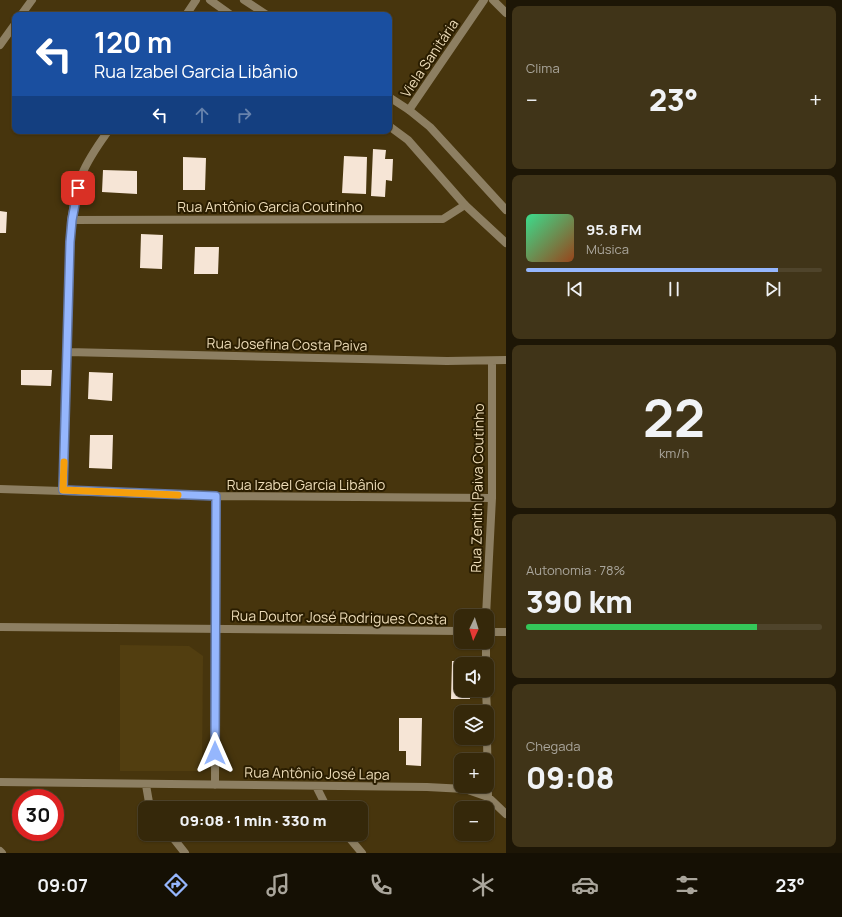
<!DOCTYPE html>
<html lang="pt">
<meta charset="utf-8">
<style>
:root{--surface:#35280a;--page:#403418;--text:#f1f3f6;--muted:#aaa69c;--line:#4f442b;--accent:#95b6fd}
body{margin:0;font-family:Manrope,sans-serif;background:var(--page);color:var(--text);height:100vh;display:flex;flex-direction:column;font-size:15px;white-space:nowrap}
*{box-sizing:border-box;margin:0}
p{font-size:13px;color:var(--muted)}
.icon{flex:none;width:22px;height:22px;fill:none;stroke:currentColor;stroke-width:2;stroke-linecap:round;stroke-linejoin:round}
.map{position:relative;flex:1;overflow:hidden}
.drawer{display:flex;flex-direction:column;gap:6px;padding:6px;background:#1d1606;width:336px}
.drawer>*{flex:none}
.guide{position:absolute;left:12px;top:12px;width:380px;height:122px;border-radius:8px;box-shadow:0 1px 3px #0004,0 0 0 1px var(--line);background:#1a4fa0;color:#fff;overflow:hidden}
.needle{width:26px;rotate:184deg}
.controls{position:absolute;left:454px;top:609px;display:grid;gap:8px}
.controls a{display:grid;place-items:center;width:40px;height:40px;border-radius:8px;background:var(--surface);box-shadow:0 1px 3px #0004,0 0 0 1px var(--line);font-size:20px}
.speed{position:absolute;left:12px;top:789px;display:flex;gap:8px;font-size:20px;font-weight:700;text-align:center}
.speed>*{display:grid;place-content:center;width:52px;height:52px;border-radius:50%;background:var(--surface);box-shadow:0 1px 3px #0004,0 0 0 1px var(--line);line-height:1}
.speed .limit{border:6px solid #d22;background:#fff;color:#111}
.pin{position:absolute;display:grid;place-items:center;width:34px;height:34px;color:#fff;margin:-17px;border-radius:8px;box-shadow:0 2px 6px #0006}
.me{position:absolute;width:44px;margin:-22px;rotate:0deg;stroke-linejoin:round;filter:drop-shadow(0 0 3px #0008)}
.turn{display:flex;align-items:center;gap:14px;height:84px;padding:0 16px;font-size:18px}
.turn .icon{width:52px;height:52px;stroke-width:2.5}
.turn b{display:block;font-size:28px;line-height:34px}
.lanes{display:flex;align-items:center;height:38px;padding:0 16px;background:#0003;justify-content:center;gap:20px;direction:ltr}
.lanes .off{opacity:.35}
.big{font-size:30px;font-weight:800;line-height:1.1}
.drawer .widget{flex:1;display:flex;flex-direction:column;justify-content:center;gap:6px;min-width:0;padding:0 14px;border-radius:8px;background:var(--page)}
.drawer .dial{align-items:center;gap:0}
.dial b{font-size:52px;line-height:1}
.song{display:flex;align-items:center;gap:12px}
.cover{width:48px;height:48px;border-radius:6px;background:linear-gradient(135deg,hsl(150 70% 55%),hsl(20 70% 35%))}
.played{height:4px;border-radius:2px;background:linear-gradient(90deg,var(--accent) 85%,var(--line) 85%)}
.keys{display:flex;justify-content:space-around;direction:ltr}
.heat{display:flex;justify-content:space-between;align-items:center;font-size:22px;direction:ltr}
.charge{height:6px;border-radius:3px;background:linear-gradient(90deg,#34c759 78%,var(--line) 0)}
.trip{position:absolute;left:138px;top:801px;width:230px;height:40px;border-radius:8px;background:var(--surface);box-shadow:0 1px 3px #0004,0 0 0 1px var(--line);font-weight:800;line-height:40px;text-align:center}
.tabs{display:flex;height:64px;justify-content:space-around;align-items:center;background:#151004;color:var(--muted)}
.tabs .icon{width:28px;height:28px}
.tabs .current{color:var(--accent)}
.tabs b{font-size:18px;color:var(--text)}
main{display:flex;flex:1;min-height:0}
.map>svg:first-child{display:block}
.built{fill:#523e10}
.building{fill:#f6e5d6}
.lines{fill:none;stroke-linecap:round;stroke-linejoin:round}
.service{stroke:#8d7f62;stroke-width:8}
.minor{stroke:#8d7f62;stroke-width:8}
.tertiary{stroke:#8d7f62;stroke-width:8}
.route-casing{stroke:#6176a4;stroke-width:10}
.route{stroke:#95b6fd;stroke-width:7}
.slow{stroke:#f59e0b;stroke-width:7}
.labels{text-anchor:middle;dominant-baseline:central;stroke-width:4;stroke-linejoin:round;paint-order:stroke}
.street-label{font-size:14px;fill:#eddcb8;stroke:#2a1d00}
</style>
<main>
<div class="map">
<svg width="506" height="853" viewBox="0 0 506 853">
<rect width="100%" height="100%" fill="#47350d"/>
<!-- built -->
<path class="built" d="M120,645L189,646L203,656L202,771H120Z"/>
<!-- building -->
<path class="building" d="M373,149L386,150L385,159H393L392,181L386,180L385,197L371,196Z
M344,156L367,157L366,194L342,193Z
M183,157L206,158L205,190H183Z
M103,170L137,171V194L102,192Z
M0,211L7,212L6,233H0Z
M141,234L163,235L162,269L140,268Z
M195,247H219L218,274H194Z
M21,370H52L51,386L21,385Z
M89,372L113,373L112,401L88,399Z
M90,435H113L112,469L89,468Z
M452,661H471V664H461V690H470V699H451Z
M399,718H422L421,766L406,765V751H399Z"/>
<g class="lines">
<!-- service -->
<path class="service" d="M409,110L484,0"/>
<!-- minor -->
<path class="minor" d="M493,0L506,13
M21,15L32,0
M186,15L196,0
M0,45L15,24
M71,220L443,219L465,205
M68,352L447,361L506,360
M0,489L216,496L492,498
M63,490L71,220C74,206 75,191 81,177C87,160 98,146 108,131
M486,616L492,498V361
M0,627L461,631
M487,632H506
M486,642V664
M486,690L487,712
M487,738L488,797
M0,782L427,787L465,789L488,797L506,814
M146,785L150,808
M215,785L216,496
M316,786L327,808
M170,834L185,853
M346,834L362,853
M0,851L2,853"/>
<!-- tertiary -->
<path class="tertiary" d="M210,0L231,15
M244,0L267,15
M389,97L409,110L430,127L506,210
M389,126L408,140L465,205L506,243"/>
</g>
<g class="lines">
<defs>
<path id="route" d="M78,188L72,220L70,242L63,490L216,496L215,753"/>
</defs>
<!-- route casing -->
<use href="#route" class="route-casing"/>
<!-- route -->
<use href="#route" class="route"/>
<!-- slow -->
<path class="slow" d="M64,462L63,490L178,495"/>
</g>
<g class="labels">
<!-- street labels -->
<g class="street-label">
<text transform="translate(429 58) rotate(-56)">Viela Sanitária</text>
<text x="270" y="206">Rua Antônio Garcia Coutinho</text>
<text transform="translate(287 344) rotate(1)">Rua Josefina Costa Paiva</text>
<text x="306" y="484">Rua Izabel Garcia Libânio</text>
<text transform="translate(477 488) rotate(-89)">Rua Zenith Paiva Coutinho</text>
<text transform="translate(339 617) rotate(1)">Rua Doutor José Rodrigues Costa</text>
<text transform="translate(317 773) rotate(1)">Rua Antônio José Lapa</text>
</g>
</g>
</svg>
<div class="controls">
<a><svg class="needle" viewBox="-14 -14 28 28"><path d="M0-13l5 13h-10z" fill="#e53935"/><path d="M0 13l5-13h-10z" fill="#aaa69c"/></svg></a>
<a><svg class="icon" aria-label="sound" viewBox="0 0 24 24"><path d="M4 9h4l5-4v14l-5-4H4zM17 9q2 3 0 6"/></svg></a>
<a><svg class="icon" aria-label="layers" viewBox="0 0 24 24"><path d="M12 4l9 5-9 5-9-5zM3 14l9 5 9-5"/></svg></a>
<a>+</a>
<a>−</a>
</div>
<div class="speed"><div class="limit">30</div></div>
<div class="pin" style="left:78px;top:188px;background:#d93025"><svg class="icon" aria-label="arrive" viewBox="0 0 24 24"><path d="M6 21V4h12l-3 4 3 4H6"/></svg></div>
<svg class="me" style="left:215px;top:753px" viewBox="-20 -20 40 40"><path d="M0-17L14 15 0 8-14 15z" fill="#95b6fd" stroke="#fff" stroke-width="4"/></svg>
<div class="trip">09:08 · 1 min · 330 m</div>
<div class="guide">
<div class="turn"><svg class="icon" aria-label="left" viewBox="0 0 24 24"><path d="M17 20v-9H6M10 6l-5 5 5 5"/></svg><div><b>120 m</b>Rua Izabel Garcia Libânio</div></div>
<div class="lanes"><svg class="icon" aria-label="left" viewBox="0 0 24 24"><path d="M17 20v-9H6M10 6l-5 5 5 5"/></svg><svg class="icon off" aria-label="ahead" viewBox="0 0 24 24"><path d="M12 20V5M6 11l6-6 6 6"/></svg><svg class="icon off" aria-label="right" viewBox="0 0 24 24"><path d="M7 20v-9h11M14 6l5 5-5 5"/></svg></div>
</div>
</div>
<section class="drawer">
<div class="widget"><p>Clima</p>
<div class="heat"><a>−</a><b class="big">23°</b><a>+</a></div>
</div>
<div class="widget">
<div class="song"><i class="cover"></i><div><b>95.8 FM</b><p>Música</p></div></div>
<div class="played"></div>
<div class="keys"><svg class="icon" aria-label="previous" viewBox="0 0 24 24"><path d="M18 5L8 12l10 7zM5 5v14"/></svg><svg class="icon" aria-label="pause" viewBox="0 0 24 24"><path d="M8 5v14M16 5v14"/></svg><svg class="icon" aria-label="next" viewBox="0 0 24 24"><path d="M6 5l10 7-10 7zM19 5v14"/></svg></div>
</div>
<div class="widget dial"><b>22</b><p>km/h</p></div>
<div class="widget"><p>Autonomia · 78%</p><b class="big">390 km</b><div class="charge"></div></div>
<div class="widget"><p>Chegada</p><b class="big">09:08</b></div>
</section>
</main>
<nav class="tabs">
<b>09:07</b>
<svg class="icon current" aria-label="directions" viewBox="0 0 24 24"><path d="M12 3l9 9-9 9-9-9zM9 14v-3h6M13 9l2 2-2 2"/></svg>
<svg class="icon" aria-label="music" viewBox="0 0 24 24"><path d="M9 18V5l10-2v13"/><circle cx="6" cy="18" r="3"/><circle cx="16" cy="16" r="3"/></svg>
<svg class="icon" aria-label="phone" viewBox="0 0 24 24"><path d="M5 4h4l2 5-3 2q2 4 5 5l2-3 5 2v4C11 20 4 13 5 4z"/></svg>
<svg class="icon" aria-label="climate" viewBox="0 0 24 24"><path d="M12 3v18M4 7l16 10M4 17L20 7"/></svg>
<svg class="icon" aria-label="car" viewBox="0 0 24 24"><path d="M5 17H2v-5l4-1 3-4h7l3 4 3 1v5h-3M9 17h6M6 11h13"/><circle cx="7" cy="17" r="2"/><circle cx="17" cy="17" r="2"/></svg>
<svg class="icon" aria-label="filters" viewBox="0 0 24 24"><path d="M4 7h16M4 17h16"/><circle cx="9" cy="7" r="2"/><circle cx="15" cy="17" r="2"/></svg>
<b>23°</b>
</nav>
